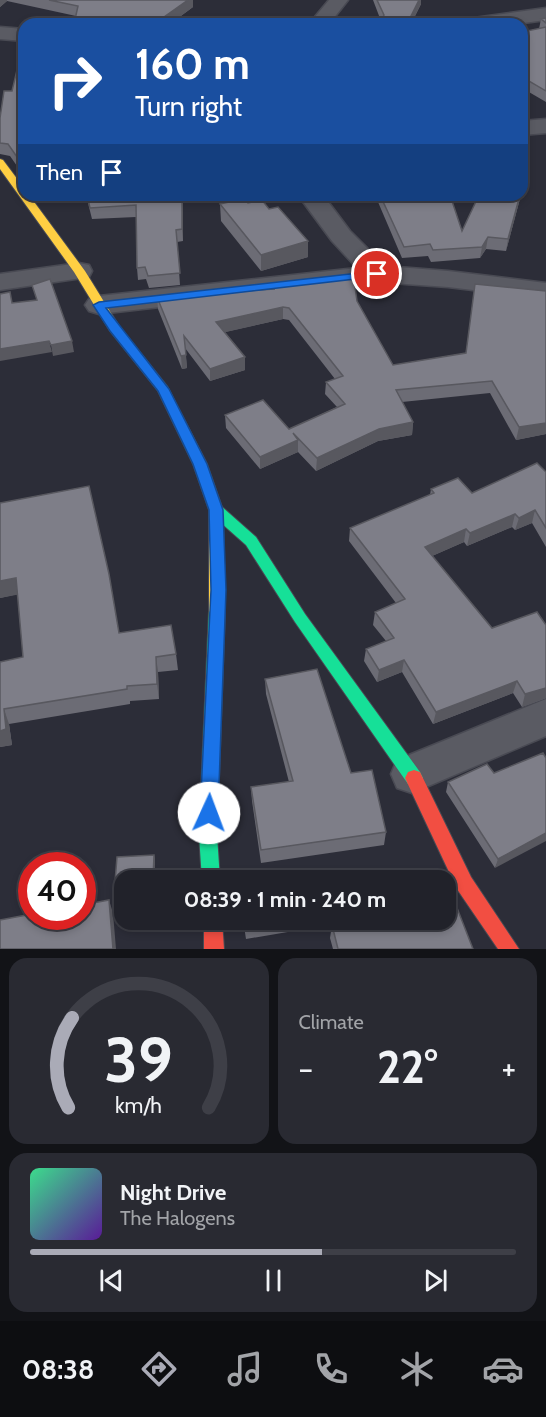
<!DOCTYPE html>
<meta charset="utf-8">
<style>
:root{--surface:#21222a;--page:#292a32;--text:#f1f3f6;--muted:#a2a4a8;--line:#3e3f47;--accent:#aaabb7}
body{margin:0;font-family:Cabin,sans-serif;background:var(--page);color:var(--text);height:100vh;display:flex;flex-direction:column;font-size:22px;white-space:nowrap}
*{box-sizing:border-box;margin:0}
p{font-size:20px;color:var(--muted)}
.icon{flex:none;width:33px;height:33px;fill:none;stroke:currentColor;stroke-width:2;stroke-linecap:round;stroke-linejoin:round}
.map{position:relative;height:949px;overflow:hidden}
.sheet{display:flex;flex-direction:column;gap:9px;padding:9px;background:#121317;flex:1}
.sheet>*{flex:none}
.top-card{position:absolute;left:18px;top:18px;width:510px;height:183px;border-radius:18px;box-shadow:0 3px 9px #0003,0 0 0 2px var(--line);background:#1a4fa0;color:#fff;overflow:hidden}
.speed{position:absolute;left:18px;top:852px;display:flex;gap:12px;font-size:30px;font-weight:700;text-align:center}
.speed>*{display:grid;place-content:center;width:78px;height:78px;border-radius:50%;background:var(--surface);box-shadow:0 3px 9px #0003,0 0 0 2px var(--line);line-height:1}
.speed .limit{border:9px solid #d22;background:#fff;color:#111}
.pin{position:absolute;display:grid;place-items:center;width:51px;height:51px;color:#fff;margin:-26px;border:3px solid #fff;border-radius:50%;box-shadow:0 2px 6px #0007}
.me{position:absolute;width:66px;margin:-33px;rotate:2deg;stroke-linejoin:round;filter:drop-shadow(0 0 4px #0008)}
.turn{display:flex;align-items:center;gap:21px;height:126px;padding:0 18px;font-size:27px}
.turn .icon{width:78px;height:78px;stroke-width:2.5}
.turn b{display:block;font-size:42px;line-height:51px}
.then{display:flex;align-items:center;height:57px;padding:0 18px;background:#0003;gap:12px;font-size:22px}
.big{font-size:45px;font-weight:700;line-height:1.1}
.sheet .widget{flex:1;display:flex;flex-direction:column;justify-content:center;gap:9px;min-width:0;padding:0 21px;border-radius:18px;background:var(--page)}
.sheet .dial{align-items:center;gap:0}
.dial svg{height:156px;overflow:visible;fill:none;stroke:var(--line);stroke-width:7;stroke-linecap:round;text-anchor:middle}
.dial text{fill:var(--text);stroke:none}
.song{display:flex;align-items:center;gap:18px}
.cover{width:72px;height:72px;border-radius:9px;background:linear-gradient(135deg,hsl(150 70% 55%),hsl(270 70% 35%))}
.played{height:6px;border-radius:3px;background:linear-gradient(90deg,var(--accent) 60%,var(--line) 60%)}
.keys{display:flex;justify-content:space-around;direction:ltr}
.heat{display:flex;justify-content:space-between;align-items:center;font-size:33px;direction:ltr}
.sheet .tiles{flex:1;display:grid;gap:9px;grid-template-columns:1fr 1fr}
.widget:last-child{grid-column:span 2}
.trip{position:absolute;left:114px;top:870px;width:342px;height:60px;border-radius:18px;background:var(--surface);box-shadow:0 3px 9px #0003,0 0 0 2px var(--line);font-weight:700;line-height:60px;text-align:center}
.tab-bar{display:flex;height:96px;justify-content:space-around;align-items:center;background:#0d0e11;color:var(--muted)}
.tab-bar .icon{width:42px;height:42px}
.tab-bar .current{color:var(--accent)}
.tab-bar b{font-size:27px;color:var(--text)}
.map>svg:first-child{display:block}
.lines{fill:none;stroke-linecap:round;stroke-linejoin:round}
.street-casing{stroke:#494a53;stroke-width:3}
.fast-casing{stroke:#494a53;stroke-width:2}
.slow-casing{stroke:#494a53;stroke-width:2}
.jam-casing{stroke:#494a53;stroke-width:2}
.street{fill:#5a5b63;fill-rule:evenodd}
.fast{fill:#16e098;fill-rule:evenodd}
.slow{fill:#ffcf43;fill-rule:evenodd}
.jam{fill:#f24e42;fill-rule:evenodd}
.wall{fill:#6c6c75}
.shaded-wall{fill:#58585f}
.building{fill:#7e7e88;stroke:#58585f;stroke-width:1.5}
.route{fill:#1a73e8;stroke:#114b97;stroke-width:1.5}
</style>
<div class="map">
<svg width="546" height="949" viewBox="0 0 546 949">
<rect width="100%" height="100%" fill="#2c2d38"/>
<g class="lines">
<defs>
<path id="street" d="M329,0H348L329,24H309Z
M546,8V20L516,24H464L467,20L474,18Z
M0,27L24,29V41L0,39Z
M546,119V133L522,135V121Z
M298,195H323L350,231L385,266L448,271L546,283V299L448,287L377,282L99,314L89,311L85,305L89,299L99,296L357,268L332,241Z
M79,263L89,265L92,271L89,277L0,290V274Z
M546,699V736L412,793L397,788L391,774L397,760Z"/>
<path id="fast" d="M216,505L221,506L256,537L305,614L420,772L423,778L420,784L414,786L408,784L295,622L246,545L211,514L209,510L211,506Z
M217,605L222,607L225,611L217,835L220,880H202L199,835L209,611L212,607Z"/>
<path id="slow" d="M0,159L3,160L24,188V195H29L85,271L119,326L167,386L207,464L223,510L225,611L222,615L217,617L212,615L209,611V510L193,464L158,391L110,331L74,272L0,169Z"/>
<path id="jam" d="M414,770L420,772L471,877L519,949H498L457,889L405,778L408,772Z
M204,920H222L224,949H204Z"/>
</defs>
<!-- street casing -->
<use href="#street" class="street-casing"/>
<!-- fast casing -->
<use href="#fast" class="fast-casing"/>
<!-- slow casing -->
<use href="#slow" class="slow-casing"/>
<!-- jam casing -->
<use href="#jam" class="jam-casing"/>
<!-- street -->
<use href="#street" class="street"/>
<!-- fast -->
<use href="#fast" class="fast"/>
<!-- slow -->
<use href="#slow" class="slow"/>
<!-- jam -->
<use href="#jam" class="jam"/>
</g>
<!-- wall -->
<path class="wall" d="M0,0H193V7L170,24H74L76,16L7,1L0,7Z
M373,0H421V4L411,24H380L381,21Z
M546,18V102L522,88V32L539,29L541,19Z
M24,45V176L10,156L0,154V118L12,91Z
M86,195H183V241L177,242L180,285L149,288L146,279L138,280L137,268L136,217L92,219Z
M375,195H450L462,231L521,195L506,251L486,249L480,258L431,262L428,256L402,258Z
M248,203L269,209L308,241V257L261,271L221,221L220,204Z
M272,285L357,301L393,365L465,353L546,291V434L516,440L490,393L402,402L413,422L412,435L378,441L316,471L298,452L260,469L226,428L225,415L289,429L337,407L325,394L326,382L335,379L289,320L283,319L225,332L245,357V370L210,381L185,348L187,368L182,369L158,309L157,297L272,289Z
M546,472V547L532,523L515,530L512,527L467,546L464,542L432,556L546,698L522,707L513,693L433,724L402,672L377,682L364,661L366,649L386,641L373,625L375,612L396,603L349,541L350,528L430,495L431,489L472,493Z
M0,503L119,633L176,654L178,670L158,672L159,699L130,701V704L9,724L12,745L0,747V662L23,657L18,594L0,598Z
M265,679L351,773L386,832L384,845L261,863L252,801L251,787L289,782L266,694Z
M546,758L495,868L446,792L448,782L494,773Z
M154,855L155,860L154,880H124V887H117L115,882Z
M243,920H323V926L246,939Z
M332,925L473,949H333L330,938Z"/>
<!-- shaded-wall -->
<path class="shaded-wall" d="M0,0H7V1L0,7Z
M188,0H193V7L170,24H154Z
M419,0H421V4L411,24H407Z
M182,195H183V241L182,229Z
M520,195H521L506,251L508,239Z
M488,237L486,249L480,258L482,247Z
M308,241V257L261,271V255Z
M283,307V319L217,334L216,322Z
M49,341L52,352L0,361V349Z
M72,341L74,352L53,356L51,345Z
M186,355L187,368L182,369L181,356Z
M245,357V370L210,381V369Z
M413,422L412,435L378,441L316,471L317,458L379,429Z
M546,423V434L516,440L519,427Z
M298,440V452L260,469V457Z
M535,510L532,523L515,530L519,518Z
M515,514L512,527L467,546L470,533Z
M466,529L464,542L423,560L425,547Z
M16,578L21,594L0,598V581Z
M156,657L158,672L159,699L157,684Z
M404,660L402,672L377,682L379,670Z
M517,681L513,693L433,724L436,712Z
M546,688V698L522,707L525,694Z
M4,709L9,724L12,745L0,747V731Z
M546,833V841L495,868L498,859Z
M154,855L155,860L154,880H153Z
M109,900L113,913L116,949H113Z"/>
<!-- building -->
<path class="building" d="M49,0H188L154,24H74L78,6Z
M377,0H419L407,24H380L384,15Z
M546,18V23L541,19Z
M546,27V91L522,77V32Z
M23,45H24V172V167L8,144L0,143V118L4,91H12Z
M87,195H182V229L176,230L180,273L148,276L145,267L137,268L136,205L90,208Z
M380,195H450L462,231L479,195H520L508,239L488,237L482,247L433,250L430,244L404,247Z
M243,199L248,203L262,200L269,209L278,207L308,241L261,255L220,204Z
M50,279L72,341L51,345L49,341L0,349V294L10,292L12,303L37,300L32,285Z
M354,279L357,301L393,365L466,353L475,284L546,291V423L519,427L492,381L396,390L413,422L379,429L317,458L293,433L298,440L260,457L225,415L263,400L289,429L345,404L326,382L343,376L289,308L283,307L216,322L245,357L210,369L184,336L186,355L181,356L157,297L274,289L272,285L308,280Z
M537,463L546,472V528L535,510L519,518L515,514L470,533L466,529L425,547L492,628L537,612L546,625V688L525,694L517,681L436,712L404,660L379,670L366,649L394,638L375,612L405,599L350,528L434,493L431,489L458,478L472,493Z
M89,486L109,574L119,633L171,625L176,654L156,657L157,684L127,686V689L4,709L6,729L0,731V662L23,657L16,578L0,581V503Z
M317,669L351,773L372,770L386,832L261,850L251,787L293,781L265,679Z
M543,753L546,758V833L498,859L448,782L487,764L494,773Z
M154,855L153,880L115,882L117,857Z
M452,895L473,949H338L332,925L353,920H446V896Z
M109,900L113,949H0V920L32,914V916H82V905Z
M244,920H302L246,929Z"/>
<!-- route -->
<path class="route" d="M377,271L381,272V276L106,308L169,389L207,464L223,510L226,590L218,813L215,818L209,821L203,818L200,813L211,590L209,510L193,464L158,391L110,331L93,305L99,302Z"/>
</svg>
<div class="speed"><div class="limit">40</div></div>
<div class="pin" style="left:377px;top:274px;background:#d93025"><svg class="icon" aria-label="arrive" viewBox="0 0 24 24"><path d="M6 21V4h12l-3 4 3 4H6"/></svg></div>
<svg class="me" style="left:209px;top:813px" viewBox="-20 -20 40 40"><circle r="19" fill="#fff"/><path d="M0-13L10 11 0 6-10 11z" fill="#1a73e8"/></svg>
<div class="trip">08:39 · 1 min · 240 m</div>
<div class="top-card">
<div class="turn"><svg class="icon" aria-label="right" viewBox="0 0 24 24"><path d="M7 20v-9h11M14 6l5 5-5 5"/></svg><div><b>160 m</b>Turn right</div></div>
<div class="then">Then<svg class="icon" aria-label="arrive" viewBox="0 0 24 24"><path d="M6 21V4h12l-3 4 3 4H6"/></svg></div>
</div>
</div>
<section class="sheet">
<div class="tiles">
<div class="widget dial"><svg viewBox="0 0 100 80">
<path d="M14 69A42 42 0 1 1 86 69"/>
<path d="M14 69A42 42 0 0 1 16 23" stroke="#aaabb7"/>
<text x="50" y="56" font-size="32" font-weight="700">39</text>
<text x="50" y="72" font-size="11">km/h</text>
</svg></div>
<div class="widget"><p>Climate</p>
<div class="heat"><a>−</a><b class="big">22°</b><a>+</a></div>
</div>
<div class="widget">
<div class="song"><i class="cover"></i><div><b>Night Drive</b><p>The Halogens</p></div></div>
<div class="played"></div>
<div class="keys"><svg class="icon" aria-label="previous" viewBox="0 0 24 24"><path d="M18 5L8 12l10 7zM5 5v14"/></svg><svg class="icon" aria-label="pause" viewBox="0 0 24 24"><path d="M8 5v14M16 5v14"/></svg><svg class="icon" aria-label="next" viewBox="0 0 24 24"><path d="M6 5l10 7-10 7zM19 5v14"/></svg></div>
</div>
</div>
</section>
<nav class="tab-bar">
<b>08:38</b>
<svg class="icon current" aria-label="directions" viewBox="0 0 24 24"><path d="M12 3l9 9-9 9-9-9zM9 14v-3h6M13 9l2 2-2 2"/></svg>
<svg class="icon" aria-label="music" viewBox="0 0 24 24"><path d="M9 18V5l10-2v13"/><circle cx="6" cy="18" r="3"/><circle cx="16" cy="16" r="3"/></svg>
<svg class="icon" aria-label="phone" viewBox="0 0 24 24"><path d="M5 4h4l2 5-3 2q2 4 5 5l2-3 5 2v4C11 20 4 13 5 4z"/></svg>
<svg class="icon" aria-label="climate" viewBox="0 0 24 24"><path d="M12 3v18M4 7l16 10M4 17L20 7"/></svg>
<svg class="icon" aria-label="car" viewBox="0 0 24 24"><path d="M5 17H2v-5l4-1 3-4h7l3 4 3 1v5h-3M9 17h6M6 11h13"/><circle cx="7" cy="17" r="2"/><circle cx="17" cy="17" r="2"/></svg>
</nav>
